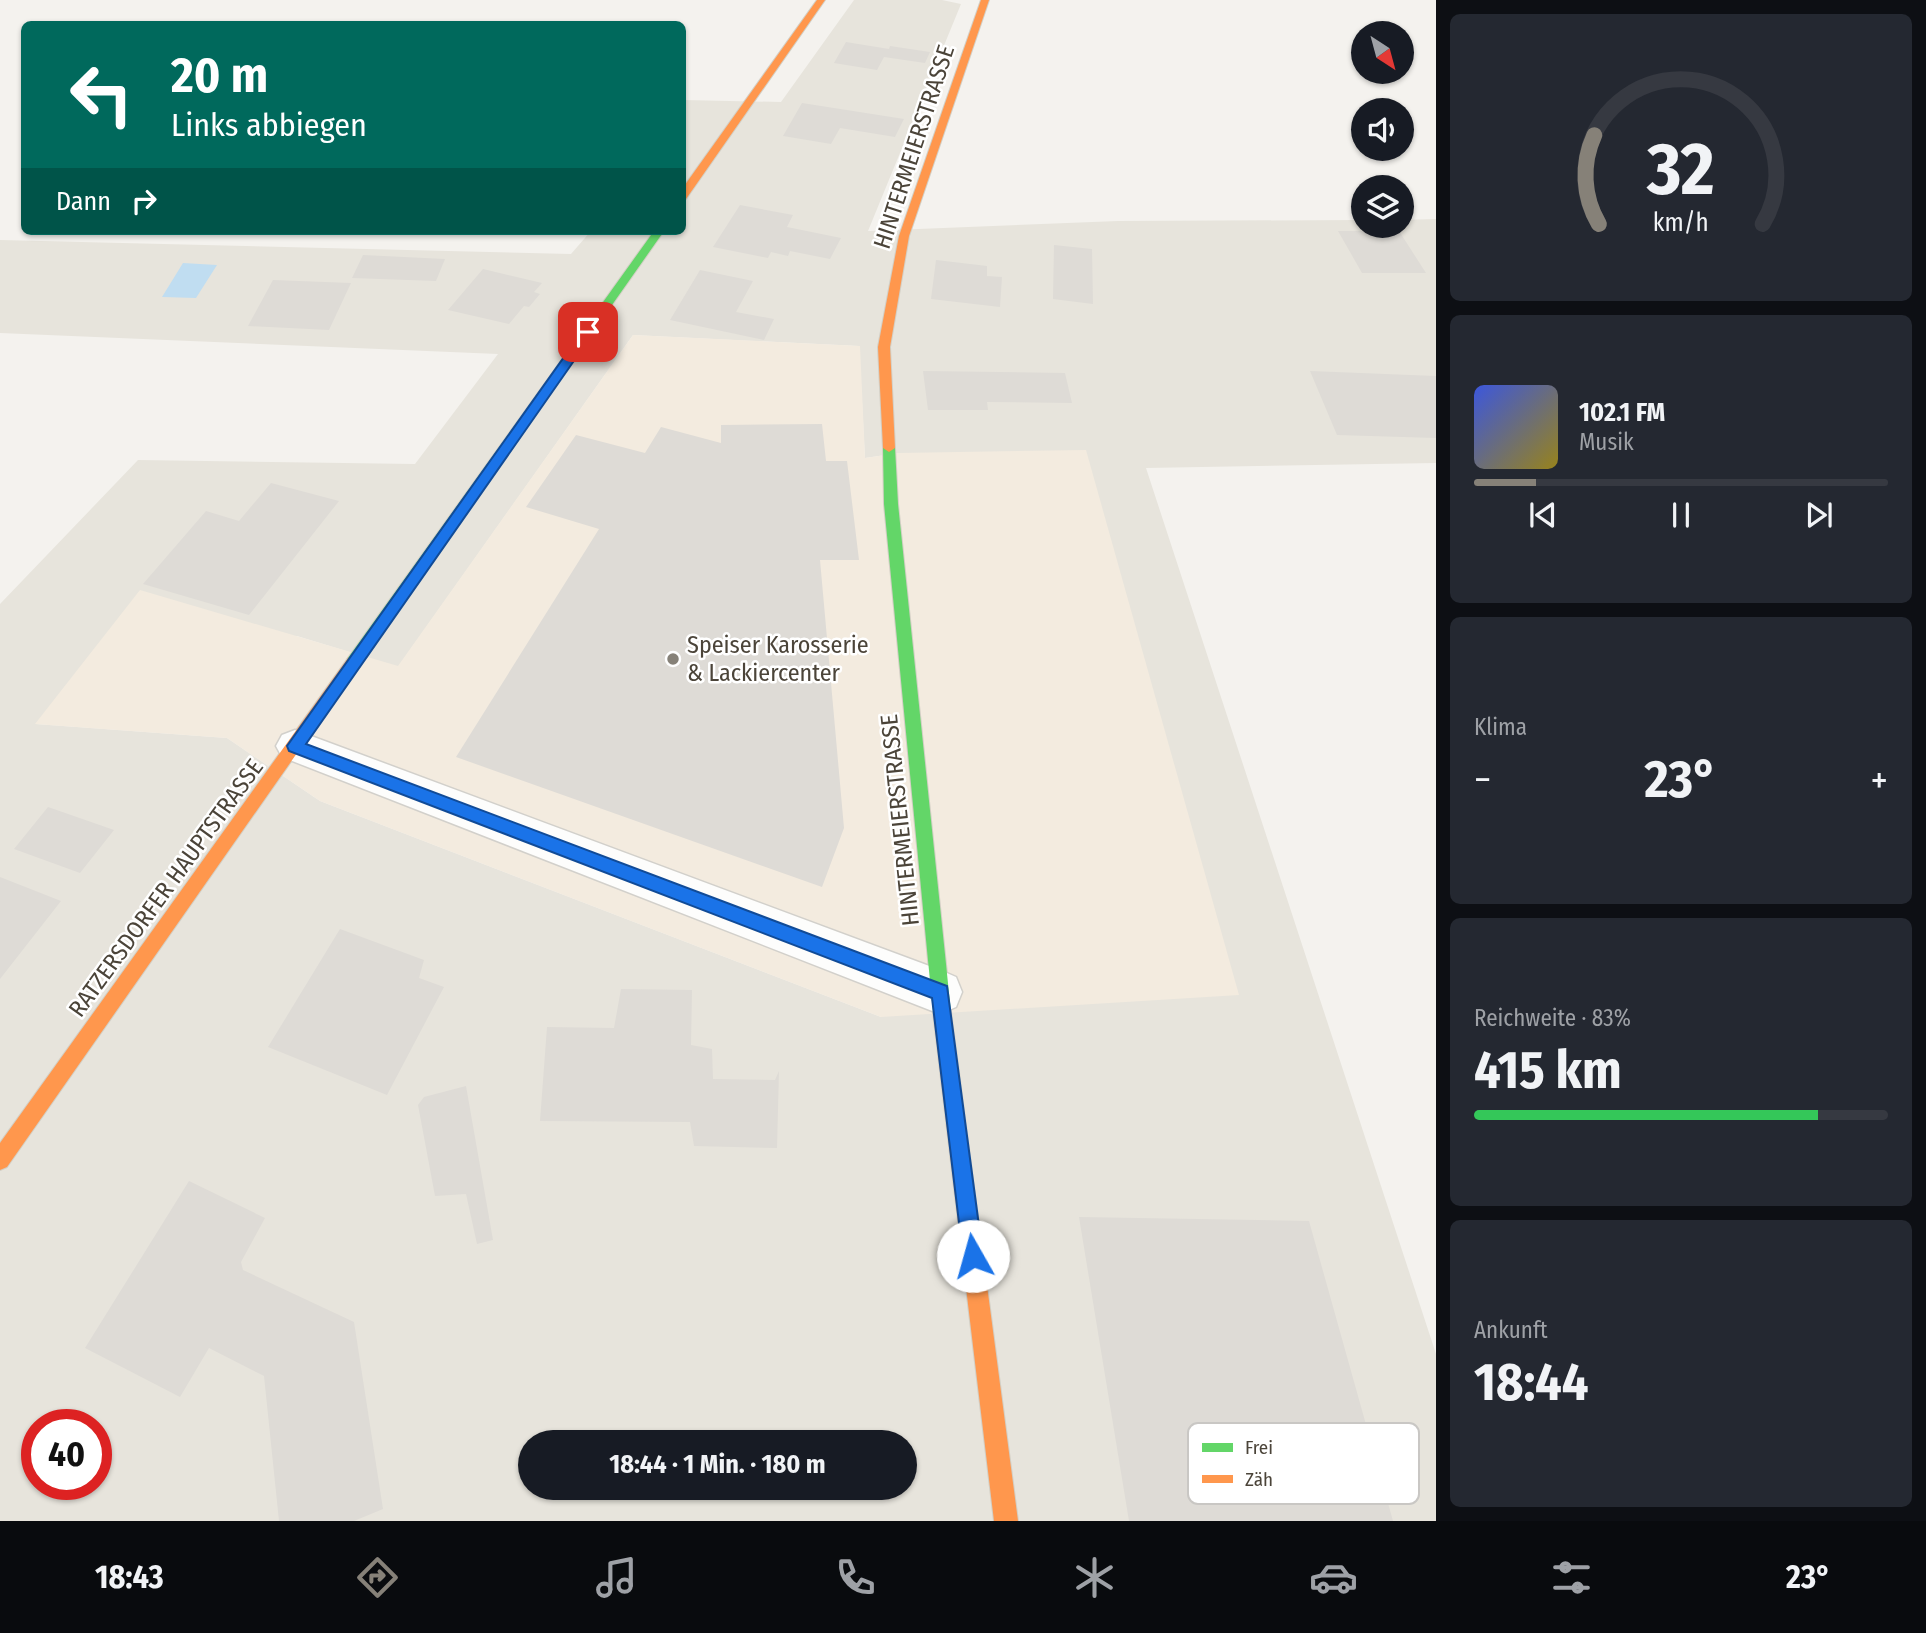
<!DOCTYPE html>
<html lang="de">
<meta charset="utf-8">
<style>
:root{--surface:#171b24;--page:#242831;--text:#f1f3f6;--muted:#9ea1a6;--line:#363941;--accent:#868178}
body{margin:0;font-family:"Fira Sans Condensed",sans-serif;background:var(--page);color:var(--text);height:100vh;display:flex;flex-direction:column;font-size:26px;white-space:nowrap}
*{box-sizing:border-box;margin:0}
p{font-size:23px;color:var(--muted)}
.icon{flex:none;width:38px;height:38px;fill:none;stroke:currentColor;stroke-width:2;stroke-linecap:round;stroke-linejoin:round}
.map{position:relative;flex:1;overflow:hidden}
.panel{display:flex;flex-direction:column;gap:14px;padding:14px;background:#0d0f14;width:490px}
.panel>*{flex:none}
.top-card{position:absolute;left:21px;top:21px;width:665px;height:214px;border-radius:10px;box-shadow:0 2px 5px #0004;background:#00695c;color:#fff;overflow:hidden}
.needle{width:46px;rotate:144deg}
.tools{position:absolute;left:1351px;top:21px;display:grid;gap:14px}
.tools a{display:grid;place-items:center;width:63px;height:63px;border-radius:50%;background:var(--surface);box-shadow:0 2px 5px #0004;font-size:35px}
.speed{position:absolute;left:21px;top:1409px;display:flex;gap:14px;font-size:35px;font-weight:700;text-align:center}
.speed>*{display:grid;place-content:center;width:91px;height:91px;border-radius:50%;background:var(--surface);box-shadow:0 2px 5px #0004;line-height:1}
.speed .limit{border:10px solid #d22;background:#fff;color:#111}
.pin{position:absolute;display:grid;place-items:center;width:60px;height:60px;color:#fff;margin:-30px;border-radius:14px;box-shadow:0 4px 10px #0006}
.me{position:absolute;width:77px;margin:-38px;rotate:353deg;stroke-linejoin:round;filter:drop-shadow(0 0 5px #0008)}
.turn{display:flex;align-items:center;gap:24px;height:147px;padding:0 35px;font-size:32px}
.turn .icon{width:91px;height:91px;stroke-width:2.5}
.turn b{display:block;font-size:49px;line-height:60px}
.then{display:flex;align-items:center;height:66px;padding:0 35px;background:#0003;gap:14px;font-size:26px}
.big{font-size:52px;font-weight:700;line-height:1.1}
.panel .tile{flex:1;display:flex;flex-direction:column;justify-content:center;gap:10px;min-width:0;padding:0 24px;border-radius:10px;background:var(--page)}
.panel .dial{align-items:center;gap:0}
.dial svg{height:182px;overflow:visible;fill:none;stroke:var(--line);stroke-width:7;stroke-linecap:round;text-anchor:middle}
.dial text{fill:var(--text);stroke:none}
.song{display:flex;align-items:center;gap:21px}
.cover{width:84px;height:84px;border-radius:10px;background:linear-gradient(135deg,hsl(230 70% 55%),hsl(50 70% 35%))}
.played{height:7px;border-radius:4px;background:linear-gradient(90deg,var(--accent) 15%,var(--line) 15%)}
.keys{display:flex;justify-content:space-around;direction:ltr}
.heat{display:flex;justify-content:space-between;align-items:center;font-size:38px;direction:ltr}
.charge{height:10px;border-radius:5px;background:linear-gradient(90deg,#34c759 83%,var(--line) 0)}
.trip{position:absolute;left:518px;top:1430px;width:399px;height:70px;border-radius:35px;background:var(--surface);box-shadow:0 2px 5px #0004;font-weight:700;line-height:70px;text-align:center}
.dock{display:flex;height:112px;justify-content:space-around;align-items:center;background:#090b0e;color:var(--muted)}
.dock .icon{width:49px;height:49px}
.dock .current{color:var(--accent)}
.dock b{font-size:32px;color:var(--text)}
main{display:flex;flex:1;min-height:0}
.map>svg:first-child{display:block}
.residential{fill:#e7e4dc;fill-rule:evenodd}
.commercial{fill:#f3ebdf}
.water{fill:#c0ddf1}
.building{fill:#dedbd6}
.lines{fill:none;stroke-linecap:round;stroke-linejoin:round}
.street-casing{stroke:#d2d0cb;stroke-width:3}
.fast-casing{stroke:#d3cfc5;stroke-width:2}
.slow-casing{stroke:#d3cfc5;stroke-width:2}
.street{fill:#fdfdfc;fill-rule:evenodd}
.fast{fill:#63d668;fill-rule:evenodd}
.slow{fill:#ff974d;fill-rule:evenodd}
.route{fill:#1a73e8;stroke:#114b97;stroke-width:2}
.poi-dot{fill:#868178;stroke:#fff;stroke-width:2.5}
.labels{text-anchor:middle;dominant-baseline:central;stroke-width:5;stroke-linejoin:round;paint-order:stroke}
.street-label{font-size:24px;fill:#4b4439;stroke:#fff}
.poi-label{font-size:24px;fill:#4b4439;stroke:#fff;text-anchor:start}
.key{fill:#fff;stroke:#c9c7c4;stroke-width:2}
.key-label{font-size:19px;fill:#4b4439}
</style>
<main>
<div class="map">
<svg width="1436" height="1521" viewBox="0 0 1436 1521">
<rect width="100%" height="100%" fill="#f4f2ee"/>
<!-- residential -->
<path class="residential" d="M854,0H942L961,4L868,231L1118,221L1363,220V226H1402V220L1436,219V463L1146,468L1436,1354V1521H0V604L138,460L415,464L498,354L0,333V240L571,254L591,231H682L683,100L781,102ZM633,335L859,346L865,458L899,453L881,1017L320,801L227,738L36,724L297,636L398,667ZM37,1424H96V1484H37ZM530,1442H905V1488H530Z"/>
<!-- commercial -->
<path class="commercial" d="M633,335L860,346L865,458L899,453L1086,450L1239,995L881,1017L320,801L227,738L35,724L140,590L398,666Z"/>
<!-- water -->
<path class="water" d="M183,263L217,265L196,298L162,297Z"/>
<!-- building -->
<path class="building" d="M846,42L889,49L890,46L930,52L925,63L884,57L877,70L834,63Z
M802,103L904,119L895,137L840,128L831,144L783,136Z
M740,205L793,215L787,227L841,238L830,259L790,251L788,256L771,252L768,258L713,247Z
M1338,231H1399L1426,273H1362Z
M1054,245L1092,249L1093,304L1053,299Z
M363,255L445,259L436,281L352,278Z
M936,260L987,266V276L1002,277L1000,307L931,299Z
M483,269L542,283L534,292L540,294L529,307L524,306L509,324L448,310Z
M700,270L753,281L736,312L774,319L764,340L670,320Z
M273,280L351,283L329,330L248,326Z
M923,371L1065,373L1072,403L987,402L988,410H928Z
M1310,371L1436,376V438L1337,435Z
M822,424L826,461H847L859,560H820L844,828L822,887L456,757L599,529L526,507L576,435L645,453L661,427L721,443V425Z
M271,483L339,501L249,615L143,584L206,511L239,521Z
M48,807L114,830L80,873L14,849Z
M0,877L61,901L0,979Z
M340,929L424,960L419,978L444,987L387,1095L268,1047Z
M621,989L692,990L691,1045L712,1049L713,1079L775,1080L779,1071L777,1148L694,1146L690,1122L540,1121L547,1027L614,1028Z
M466,1086L493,1240L477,1244L466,1194L435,1196L418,1105L424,1097Z
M189,1181L265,1218L241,1262L243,1270L354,1322L383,1509L354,1521H279L264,1376L209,1348L180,1397L85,1348Z
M1079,1217L1309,1221L1393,1521H1129Z"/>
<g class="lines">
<defs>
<path id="street" d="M295,730L940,970L956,977L962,992L956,1007L940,1014L282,757L276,746L282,735Z"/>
<path id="fast" d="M654,231H664L358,666H348L346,662L348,658Z
M889,444L895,448L898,504L951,1012L948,1018L942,1021L936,1018L933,1012L884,504L883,448Z"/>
<path id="slow" d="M817,0H825L686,199L682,200V189Z
M981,0H989L909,236L890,347L895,448L889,452L883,448L878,347L899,236Z
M353,656L358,658L360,662L358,666L7,1167L0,1170V1143L348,658Z
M942,1003L948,1006L951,1012L1018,1521H994L933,1012L936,1006Z"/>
</defs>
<!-- street casing -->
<use href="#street" class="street-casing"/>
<!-- fast casing -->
<use href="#fast" class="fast-casing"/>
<!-- slow casing -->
<use href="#slow" class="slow-casing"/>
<!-- street -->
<use href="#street" class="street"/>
<!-- fast -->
<use href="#fast" class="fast"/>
<!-- slow -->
<use href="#slow" class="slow"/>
</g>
<!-- route -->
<path class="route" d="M588,328L594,332L592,335L306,744L947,986L983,1256L980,1264L973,1267L966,1264L963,1256L932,998L289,751L287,746L584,329Z"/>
<!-- markers -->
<circle class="poi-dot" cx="673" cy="659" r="7"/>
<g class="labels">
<!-- street labels -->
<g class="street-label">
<text transform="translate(914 147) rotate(-72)">HINTERMEIERSTRASSE</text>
<text transform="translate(900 820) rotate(-96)">HINTERMEIERSTRASSE</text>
<text transform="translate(166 888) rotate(-54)">RATZERSDORFER HAUPTSTRASSE</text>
</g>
<!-- poi labels -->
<g class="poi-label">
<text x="687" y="645">Speiser Karosserie<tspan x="687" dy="28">&amp; Lackiercenter</tspan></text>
</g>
</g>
<!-- legend -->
<rect x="1188" y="1423" width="231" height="81" rx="10" class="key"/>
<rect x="1202" y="1443" width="31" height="9" fill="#63d668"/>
<rect x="1202" y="1475" width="31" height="8" fill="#ff974d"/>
<g class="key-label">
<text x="1245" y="1454">Frei</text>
<text x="1245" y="1486">Zäh</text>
</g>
</svg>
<div class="tools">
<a><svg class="needle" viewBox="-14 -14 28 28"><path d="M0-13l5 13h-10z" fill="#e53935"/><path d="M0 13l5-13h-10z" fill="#9ea1a6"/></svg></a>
<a><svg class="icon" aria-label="sound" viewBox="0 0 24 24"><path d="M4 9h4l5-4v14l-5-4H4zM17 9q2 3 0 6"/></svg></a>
<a><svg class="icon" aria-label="layers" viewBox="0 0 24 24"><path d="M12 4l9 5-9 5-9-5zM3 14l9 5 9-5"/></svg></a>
</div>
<div class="speed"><div class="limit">40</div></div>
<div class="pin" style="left:588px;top:332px;background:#d93025"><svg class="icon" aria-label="arrive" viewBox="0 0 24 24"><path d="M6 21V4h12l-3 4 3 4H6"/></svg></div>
<svg class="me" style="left:973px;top:1256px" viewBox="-20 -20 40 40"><circle r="19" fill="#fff"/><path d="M0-13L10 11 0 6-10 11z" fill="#1a73e8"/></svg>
<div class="trip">18:44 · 1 Min. · 180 m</div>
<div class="top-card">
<div class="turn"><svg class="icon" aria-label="left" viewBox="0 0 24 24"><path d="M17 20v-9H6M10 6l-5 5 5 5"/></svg><div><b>20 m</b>Links abbiegen</div></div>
<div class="then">Dann<svg class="icon" aria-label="right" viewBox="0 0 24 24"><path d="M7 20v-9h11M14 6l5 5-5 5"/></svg></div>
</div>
</div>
<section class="panel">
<div class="tile dial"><svg viewBox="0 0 100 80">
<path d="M14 69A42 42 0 1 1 86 69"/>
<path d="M14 69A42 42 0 0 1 12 30" stroke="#868178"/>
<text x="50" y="56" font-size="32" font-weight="700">32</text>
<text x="50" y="72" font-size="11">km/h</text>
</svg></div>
<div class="tile">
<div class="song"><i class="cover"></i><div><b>102.1 FM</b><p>Musik</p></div></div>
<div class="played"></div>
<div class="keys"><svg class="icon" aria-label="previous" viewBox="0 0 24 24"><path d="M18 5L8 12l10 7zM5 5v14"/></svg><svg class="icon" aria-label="pause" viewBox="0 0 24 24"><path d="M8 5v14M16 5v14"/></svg><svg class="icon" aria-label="next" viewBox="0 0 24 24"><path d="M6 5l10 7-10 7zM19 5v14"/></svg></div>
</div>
<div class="tile"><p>Klima</p>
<div class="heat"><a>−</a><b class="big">23°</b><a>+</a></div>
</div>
<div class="tile"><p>Reichweite · 83%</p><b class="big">415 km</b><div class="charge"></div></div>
<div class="tile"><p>Ankunft</p><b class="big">18:44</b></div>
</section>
</main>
<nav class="dock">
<b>18:43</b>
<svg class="icon current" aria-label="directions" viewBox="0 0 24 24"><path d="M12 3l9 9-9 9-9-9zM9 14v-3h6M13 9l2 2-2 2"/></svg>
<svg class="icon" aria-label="music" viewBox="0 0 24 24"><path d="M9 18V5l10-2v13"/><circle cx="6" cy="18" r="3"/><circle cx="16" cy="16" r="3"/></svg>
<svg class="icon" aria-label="phone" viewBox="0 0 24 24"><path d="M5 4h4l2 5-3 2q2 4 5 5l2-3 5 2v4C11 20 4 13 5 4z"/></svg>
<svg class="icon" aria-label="climate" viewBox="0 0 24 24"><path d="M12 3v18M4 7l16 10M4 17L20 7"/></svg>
<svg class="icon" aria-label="car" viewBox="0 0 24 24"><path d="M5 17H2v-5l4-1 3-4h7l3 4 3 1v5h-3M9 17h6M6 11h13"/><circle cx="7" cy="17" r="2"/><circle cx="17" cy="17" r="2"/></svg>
<svg class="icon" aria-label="filters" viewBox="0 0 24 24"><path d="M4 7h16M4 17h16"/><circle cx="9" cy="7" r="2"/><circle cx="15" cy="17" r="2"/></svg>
<b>23°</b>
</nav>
